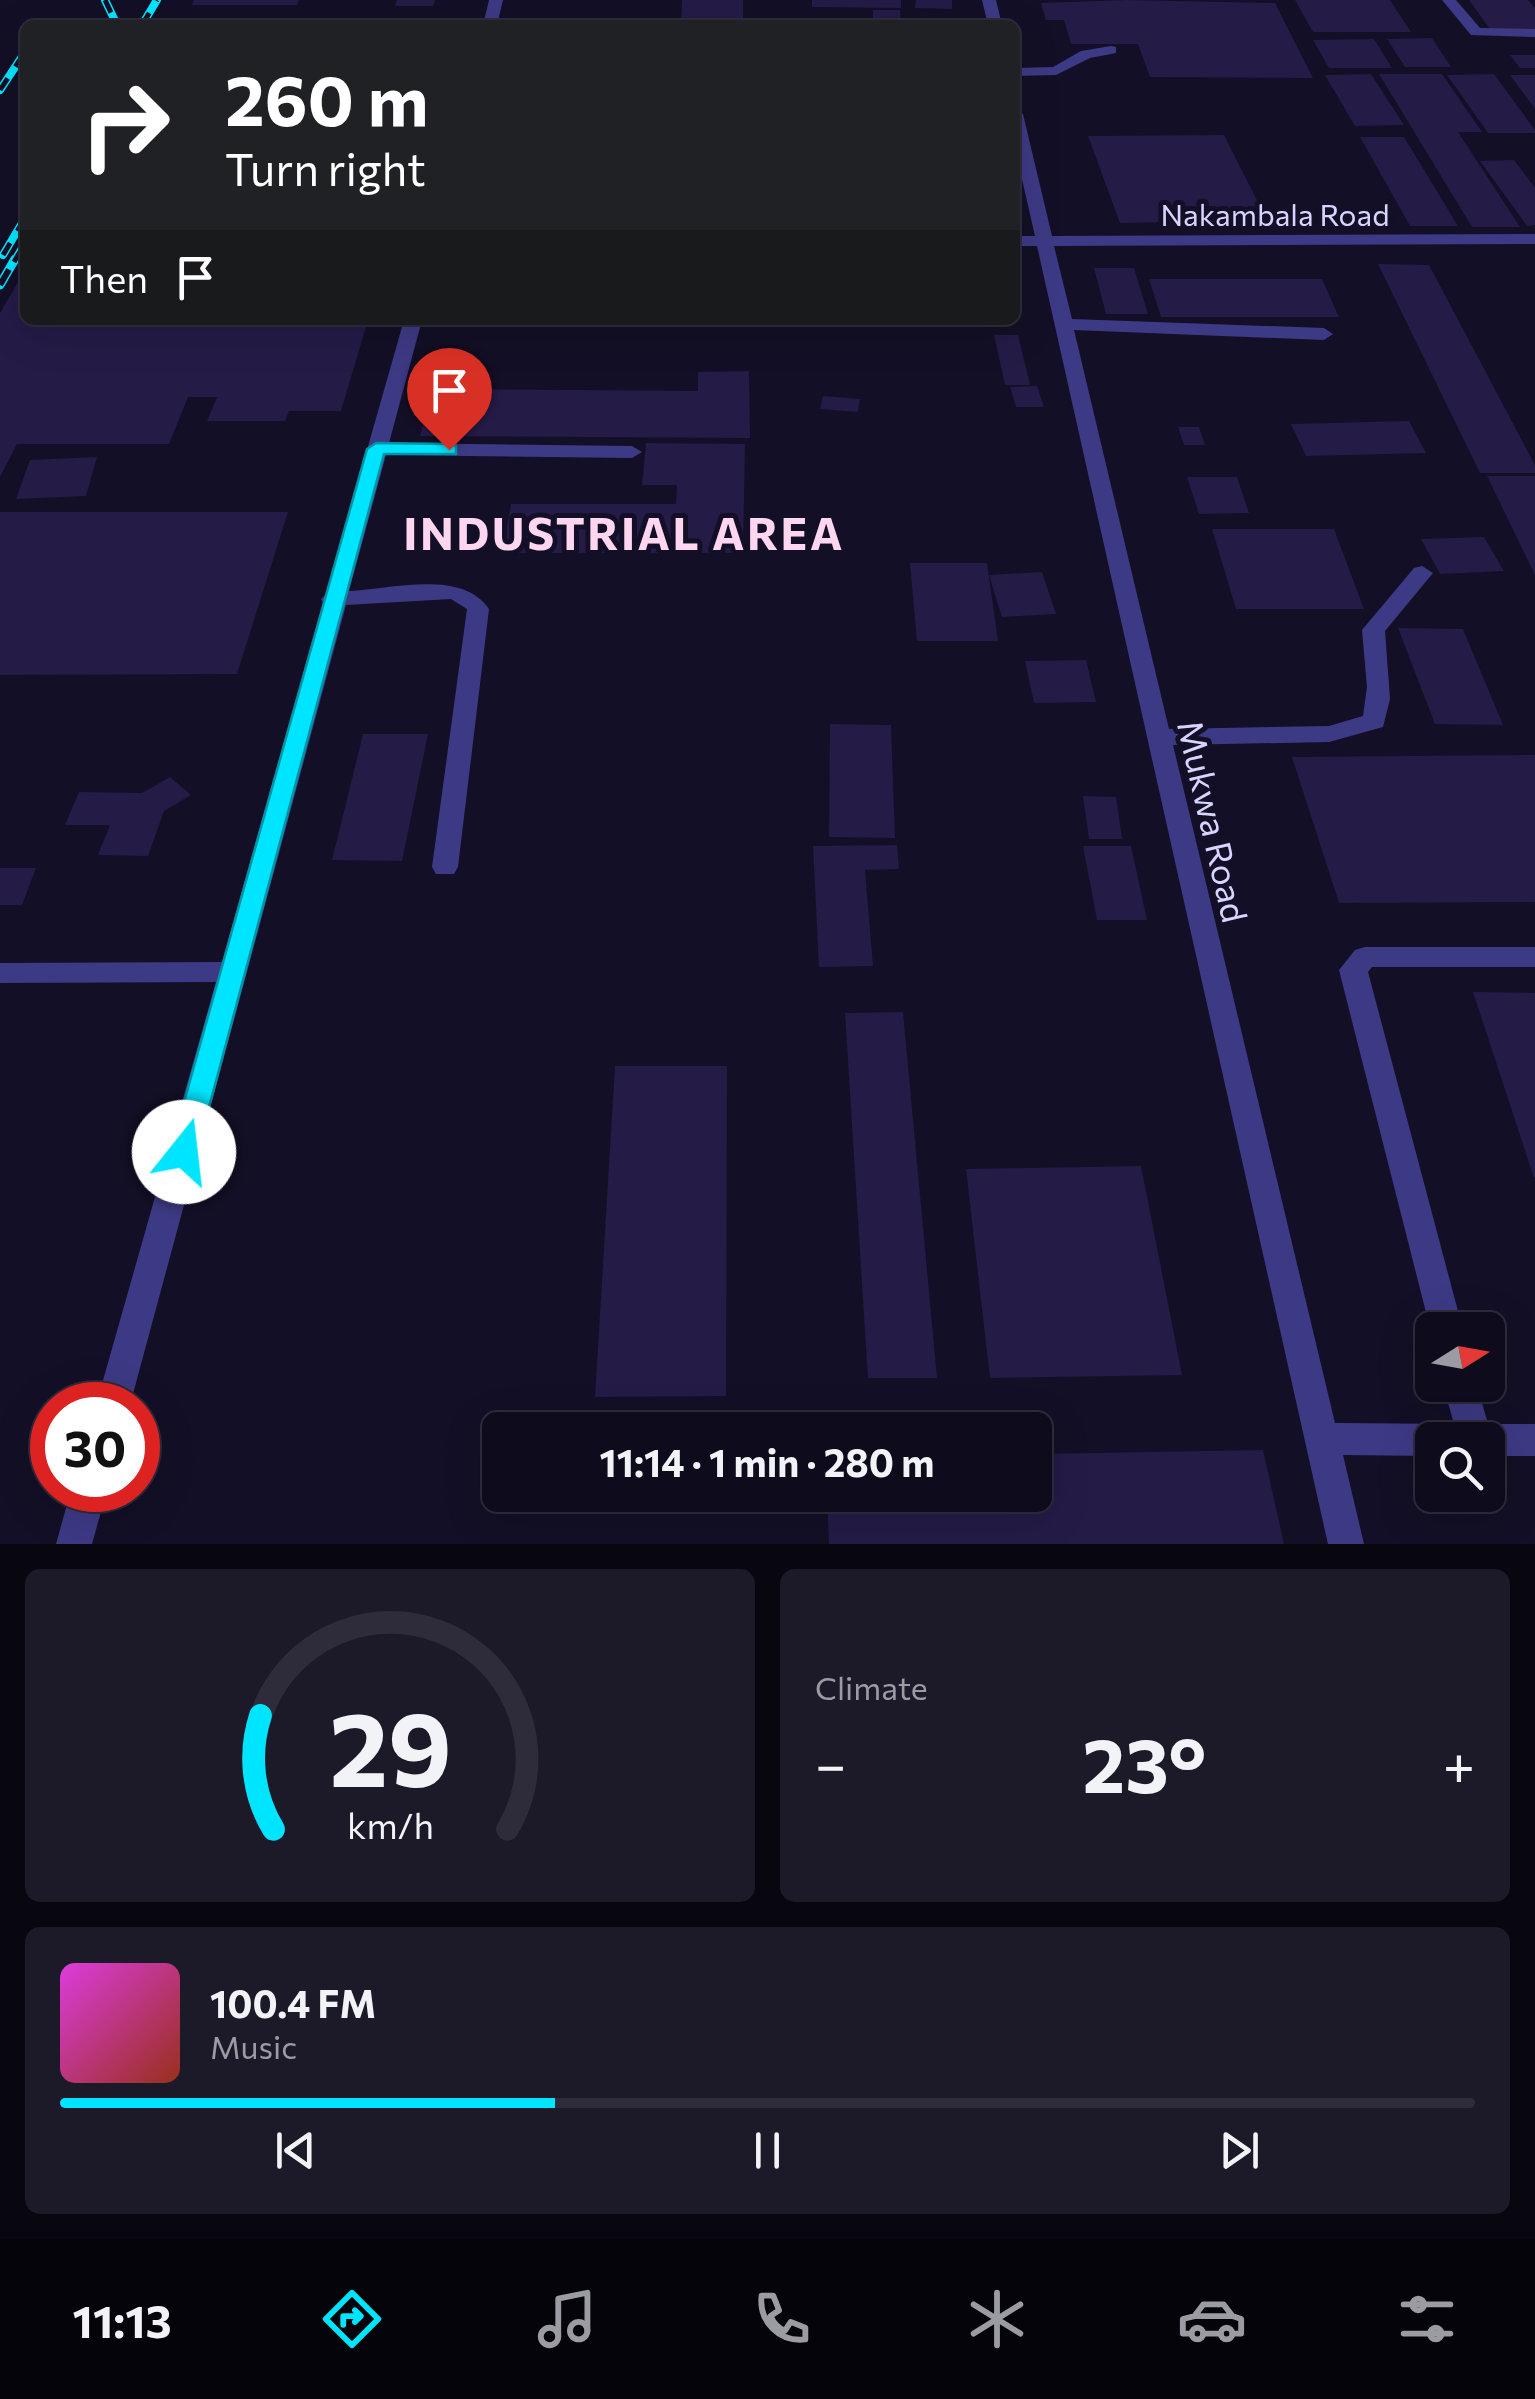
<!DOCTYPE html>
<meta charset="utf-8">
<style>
:root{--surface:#0e0b1c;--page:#1c1929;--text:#f1f3f6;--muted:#9b9ba3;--line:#2e2b3b;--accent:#00e5ff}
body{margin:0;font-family:Commissioner,sans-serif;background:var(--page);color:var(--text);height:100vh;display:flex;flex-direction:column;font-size:38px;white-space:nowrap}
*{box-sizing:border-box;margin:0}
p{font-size:32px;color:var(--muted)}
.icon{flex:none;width:55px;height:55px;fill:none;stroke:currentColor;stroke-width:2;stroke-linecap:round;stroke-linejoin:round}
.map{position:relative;height:1544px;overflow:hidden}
.details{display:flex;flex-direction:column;gap:25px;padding:25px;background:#08060f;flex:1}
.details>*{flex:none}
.guide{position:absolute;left:20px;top:20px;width:1000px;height:305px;border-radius:15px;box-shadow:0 10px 40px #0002,0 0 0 2px var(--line);background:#202124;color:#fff;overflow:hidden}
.needle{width:65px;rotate:79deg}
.tools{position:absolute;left:1415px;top:1312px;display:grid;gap:20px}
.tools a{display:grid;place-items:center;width:90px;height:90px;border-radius:15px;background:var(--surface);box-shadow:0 10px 40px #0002,0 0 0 2px var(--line);font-size:50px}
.speed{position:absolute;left:30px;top:1382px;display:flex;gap:20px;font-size:50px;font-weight:700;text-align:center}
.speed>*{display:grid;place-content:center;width:130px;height:130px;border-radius:50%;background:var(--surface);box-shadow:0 10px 40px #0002,0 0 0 2px var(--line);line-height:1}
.speed .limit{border:15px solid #d22;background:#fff;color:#111}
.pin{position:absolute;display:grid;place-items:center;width:85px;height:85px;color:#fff;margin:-102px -42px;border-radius:50% 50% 50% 0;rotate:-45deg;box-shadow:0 0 10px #0007}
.pin .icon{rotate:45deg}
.me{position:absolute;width:110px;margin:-55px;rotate:16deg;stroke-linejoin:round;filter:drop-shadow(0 0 8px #0008)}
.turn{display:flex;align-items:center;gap:35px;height:210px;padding:0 40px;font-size:45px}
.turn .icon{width:130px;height:130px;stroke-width:2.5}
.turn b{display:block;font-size:70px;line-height:85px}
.then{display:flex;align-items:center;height:95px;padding:0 40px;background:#0003;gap:20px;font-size:38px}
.big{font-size:75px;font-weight:700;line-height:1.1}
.details .widget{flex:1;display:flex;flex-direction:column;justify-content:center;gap:15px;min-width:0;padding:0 35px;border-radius:15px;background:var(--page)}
.details .dial{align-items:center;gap:0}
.dial svg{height:260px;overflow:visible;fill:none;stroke:var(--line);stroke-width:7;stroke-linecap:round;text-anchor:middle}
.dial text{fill:var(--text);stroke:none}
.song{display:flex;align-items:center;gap:30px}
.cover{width:120px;height:120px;border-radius:15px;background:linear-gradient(135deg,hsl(300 70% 55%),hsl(10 70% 35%))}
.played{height:10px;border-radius:5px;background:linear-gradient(90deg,var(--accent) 35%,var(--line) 35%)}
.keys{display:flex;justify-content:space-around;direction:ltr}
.heat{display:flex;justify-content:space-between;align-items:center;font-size:55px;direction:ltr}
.details .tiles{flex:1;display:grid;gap:25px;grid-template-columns:1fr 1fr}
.widget:last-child{grid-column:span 2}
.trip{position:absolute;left:482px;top:1412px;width:570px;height:100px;border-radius:15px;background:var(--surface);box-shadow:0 10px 40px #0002,0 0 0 2px var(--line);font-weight:700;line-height:100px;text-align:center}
.tabs{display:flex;height:160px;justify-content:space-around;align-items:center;background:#06040b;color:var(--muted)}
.tabs .icon{width:70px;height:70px}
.tabs .selected{color:var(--accent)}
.tabs b{font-size:45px;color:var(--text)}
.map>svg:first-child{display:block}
.building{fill:#241b47}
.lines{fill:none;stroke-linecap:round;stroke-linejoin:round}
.minor{fill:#3d3a85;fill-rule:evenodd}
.rail-far1-casing{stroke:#00e5ff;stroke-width:8}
.rail-casing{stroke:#00e5ff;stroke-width:9}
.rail-far1{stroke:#130f26;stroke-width:5;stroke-dasharray:14;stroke-linecap:butt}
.rail{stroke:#130f26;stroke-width:6;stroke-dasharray:18;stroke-linecap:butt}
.route{fill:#00e5ff;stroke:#0095a6;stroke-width:2.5}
.labels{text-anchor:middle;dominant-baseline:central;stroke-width:10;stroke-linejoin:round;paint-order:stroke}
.far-street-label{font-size:30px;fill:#d9d4ff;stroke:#130f26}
.street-label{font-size:35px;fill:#d9d4ff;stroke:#130f26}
.district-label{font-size:45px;font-weight:bold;letter-spacing:2.5px;fill:#ffd6f0;stroke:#130f26}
</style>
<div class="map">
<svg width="1535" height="1544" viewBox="0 0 1535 1544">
<rect width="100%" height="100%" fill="#130f26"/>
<!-- building -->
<path class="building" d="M194,0H299L297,5H192Z
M397,0H435L433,6H395Z
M682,0H743V25H681Z
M812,0H901V8L812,7Z
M916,0H952V9L915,8Z
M1127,0L1275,3L1313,78L1150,77L1138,44H1071L1064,20H1046L1041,3Z
M1295,0H1390L1411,32H1313Z
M1469,0H1528L1535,8V29H1490Z
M873,10H900L901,25H873Z
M1432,38L1451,67H1405L1387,39Z
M1374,39L1392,68H1329L1313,40Z
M1510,55H1535V68H1520Z
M1371,74L1404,125L1355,126L1325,75Z
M1379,74H1442L1482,132H1458L1520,227H1472Z
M1494,74L1535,130V133H1488L1447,75Z
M1510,75H1535V109Z
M1224,135L1267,220L1120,223L1088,136Z
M1360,137H1404L1458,226H1410Z
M1514,160L1535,188V225L1527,226L1480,161Z
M1378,264L1429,265L1535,465V473H1480Z
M1094,268H1134L1148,314H1106Z
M25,270V320H368L341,411H289L285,421H207L217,397H188L169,444H17L0,477V313Z
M1149,279H1322L1339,317H1161Z
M696,320H748V325L696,324Z
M994,335H1018L1030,385H1005Z
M749,371L750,438L420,436L432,389L698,391V372Z
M1037,386L1044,407H1016L1010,387Z
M823,396L860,399L858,412L820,409Z
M1409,421L1426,453L1306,456L1291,424Z
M1178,427H1199L1205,445H1184Z
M646,443L745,444L743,553H502L511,504H676L677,485H642Z
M97,457L86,496L16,499L30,460Z
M1487,476H1535V575Z
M1187,477H1237L1249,513L1199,514Z
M0,512H288L237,674L0,675Z
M1212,529H1334L1364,609H1236Z
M1484,537L1504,571L1440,574L1421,539Z
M910,563H987L998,641H917Z
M1042,572L1056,614L1002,617L989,575Z
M1398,628L1463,629L1503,725L1435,724Z
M1086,660L1096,702L1034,703L1025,661Z
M830,724L891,725L895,838L829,837Z
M363,734H428L402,861L332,860Z
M1535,755V902L1339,903L1292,757Z
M170,777L191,795L164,811L148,856L98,855L110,825H65L79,792L142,793Z
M1083,796L1116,797L1122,839H1089Z
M897,845L899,869L865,870L873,966L819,967L813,846Z
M1083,846H1131L1147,920H1097Z
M0,868H36L22,905H0Z
M1473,992L1535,993V1177L1534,1178Z
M903,1012L937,1378H868L845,1013Z
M615,1066H727L726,1396L595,1397Z
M1141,1166L1182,1375L990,1378L966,1169Z
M1263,1450L1284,1544H829L827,1495H1035V1454Z"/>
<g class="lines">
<!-- minor -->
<path class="minor" d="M489,0H503L497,25H483Z
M982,0H996L1002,25H988Z
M1442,0H1456L1480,28L1535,29V37L1471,35Z
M1111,46L1116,47V53L1090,58L1056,75L1015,76V68L1053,67L1081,51Z
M1015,109L1023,114L1052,236L1535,234V244L1054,246L1072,319L1324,328L1333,334L1324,340L1074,330L1169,729L1329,726L1363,716L1367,687L1362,630L1414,568L1422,566L1433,573L1385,631L1390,699L1383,727L1329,742L1173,745L1335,1423L1454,1424L1443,1385H1477L1488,1424H1535V1456H1488V1440H1432V1456L1343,1455L1364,1544H1328L1037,246H1015V236H1035L1015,149Z
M404,320H422L389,443L632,446L642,452L632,458L386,455L349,591C392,589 462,569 489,609L458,867L454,874H436L432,867L467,609L451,599L346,605L130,1405H96L216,982L0,983V963L222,962L323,603L321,599L326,594Z
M1365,947H1535V967H1372L1368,972L1463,1330H1432V1336L1339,970L1355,950Z
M71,1490H107L92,1544H56Z"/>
<defs>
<path id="rail-far1" d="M105,0L117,25
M142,25L157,0
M0,90L25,52
M3,255L25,218
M14,262L25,243"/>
<path id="rail" d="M0,285L15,259"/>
</defs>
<!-- rail-far1 casing -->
<use href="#rail-far1" class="rail-far1-casing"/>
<!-- rail casing -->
<use href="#rail" class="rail-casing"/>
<!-- rail-far1 -->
<use href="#rail-far1" class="rail-far1"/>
<!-- rail -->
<use href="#rail" class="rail"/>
</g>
<!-- route -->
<path class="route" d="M449,444L456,446V454H384L197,1152L193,1160H174L170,1152L367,449L376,443Z"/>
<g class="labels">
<!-- far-street labels -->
<g class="far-street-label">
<text x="1275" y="213">Nakambala Road</text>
</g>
<!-- street labels -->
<g class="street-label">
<text transform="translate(1214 821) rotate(77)">Mukwa Road</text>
</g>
<!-- district labels -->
<g class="district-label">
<text x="624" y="531">INDUSTRIAL AREA</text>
</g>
</g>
</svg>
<div class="tools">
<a><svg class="needle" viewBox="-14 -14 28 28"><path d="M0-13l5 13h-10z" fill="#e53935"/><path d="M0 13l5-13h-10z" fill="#9b9ba3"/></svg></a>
<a><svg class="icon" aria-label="search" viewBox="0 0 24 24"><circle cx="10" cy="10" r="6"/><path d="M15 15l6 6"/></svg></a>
</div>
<div class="speed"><div class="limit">30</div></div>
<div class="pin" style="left:449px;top:450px;background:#d93025"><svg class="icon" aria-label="arrive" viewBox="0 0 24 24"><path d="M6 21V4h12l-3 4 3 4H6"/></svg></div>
<svg class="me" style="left:184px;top:1152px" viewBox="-20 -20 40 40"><circle r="19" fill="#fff"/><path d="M0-13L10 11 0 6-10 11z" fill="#00e5ff"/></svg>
<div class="trip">11:14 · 1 min · 280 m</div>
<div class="guide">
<div class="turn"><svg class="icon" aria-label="right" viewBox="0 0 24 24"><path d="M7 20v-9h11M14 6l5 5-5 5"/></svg><div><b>260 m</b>Turn right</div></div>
<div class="then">Then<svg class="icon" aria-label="arrive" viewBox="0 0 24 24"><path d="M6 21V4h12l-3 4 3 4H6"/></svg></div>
</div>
</div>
<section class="details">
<div class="tiles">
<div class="widget dial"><svg viewBox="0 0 100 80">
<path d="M14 69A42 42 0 1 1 86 69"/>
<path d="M14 69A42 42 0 0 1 10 34" stroke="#00e5ff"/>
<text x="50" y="56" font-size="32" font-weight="700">29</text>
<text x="50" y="72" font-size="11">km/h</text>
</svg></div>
<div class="widget"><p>Climate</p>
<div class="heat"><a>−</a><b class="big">23°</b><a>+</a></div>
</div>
<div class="widget">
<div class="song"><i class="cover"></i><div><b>100.4 FM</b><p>Music</p></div></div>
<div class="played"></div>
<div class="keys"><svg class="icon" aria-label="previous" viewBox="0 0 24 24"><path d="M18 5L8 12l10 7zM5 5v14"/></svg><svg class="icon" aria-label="pause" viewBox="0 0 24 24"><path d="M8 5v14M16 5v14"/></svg><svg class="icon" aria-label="next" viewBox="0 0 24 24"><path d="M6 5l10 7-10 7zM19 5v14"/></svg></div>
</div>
</div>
</section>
<nav class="tabs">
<b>11:13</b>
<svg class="icon selected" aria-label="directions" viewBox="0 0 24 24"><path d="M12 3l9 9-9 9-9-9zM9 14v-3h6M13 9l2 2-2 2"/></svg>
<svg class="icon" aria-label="music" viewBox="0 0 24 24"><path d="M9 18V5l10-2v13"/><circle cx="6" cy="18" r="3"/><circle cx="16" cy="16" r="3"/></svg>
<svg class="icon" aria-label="phone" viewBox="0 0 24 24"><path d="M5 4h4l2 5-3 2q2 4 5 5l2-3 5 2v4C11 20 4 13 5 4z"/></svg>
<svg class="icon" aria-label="climate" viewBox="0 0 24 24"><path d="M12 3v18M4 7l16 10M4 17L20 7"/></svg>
<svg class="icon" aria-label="car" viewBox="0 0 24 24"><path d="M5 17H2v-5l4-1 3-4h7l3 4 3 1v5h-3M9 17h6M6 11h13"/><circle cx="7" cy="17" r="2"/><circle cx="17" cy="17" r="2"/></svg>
<svg class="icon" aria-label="filters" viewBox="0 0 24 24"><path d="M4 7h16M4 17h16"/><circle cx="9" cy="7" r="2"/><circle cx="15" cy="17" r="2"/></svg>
</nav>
